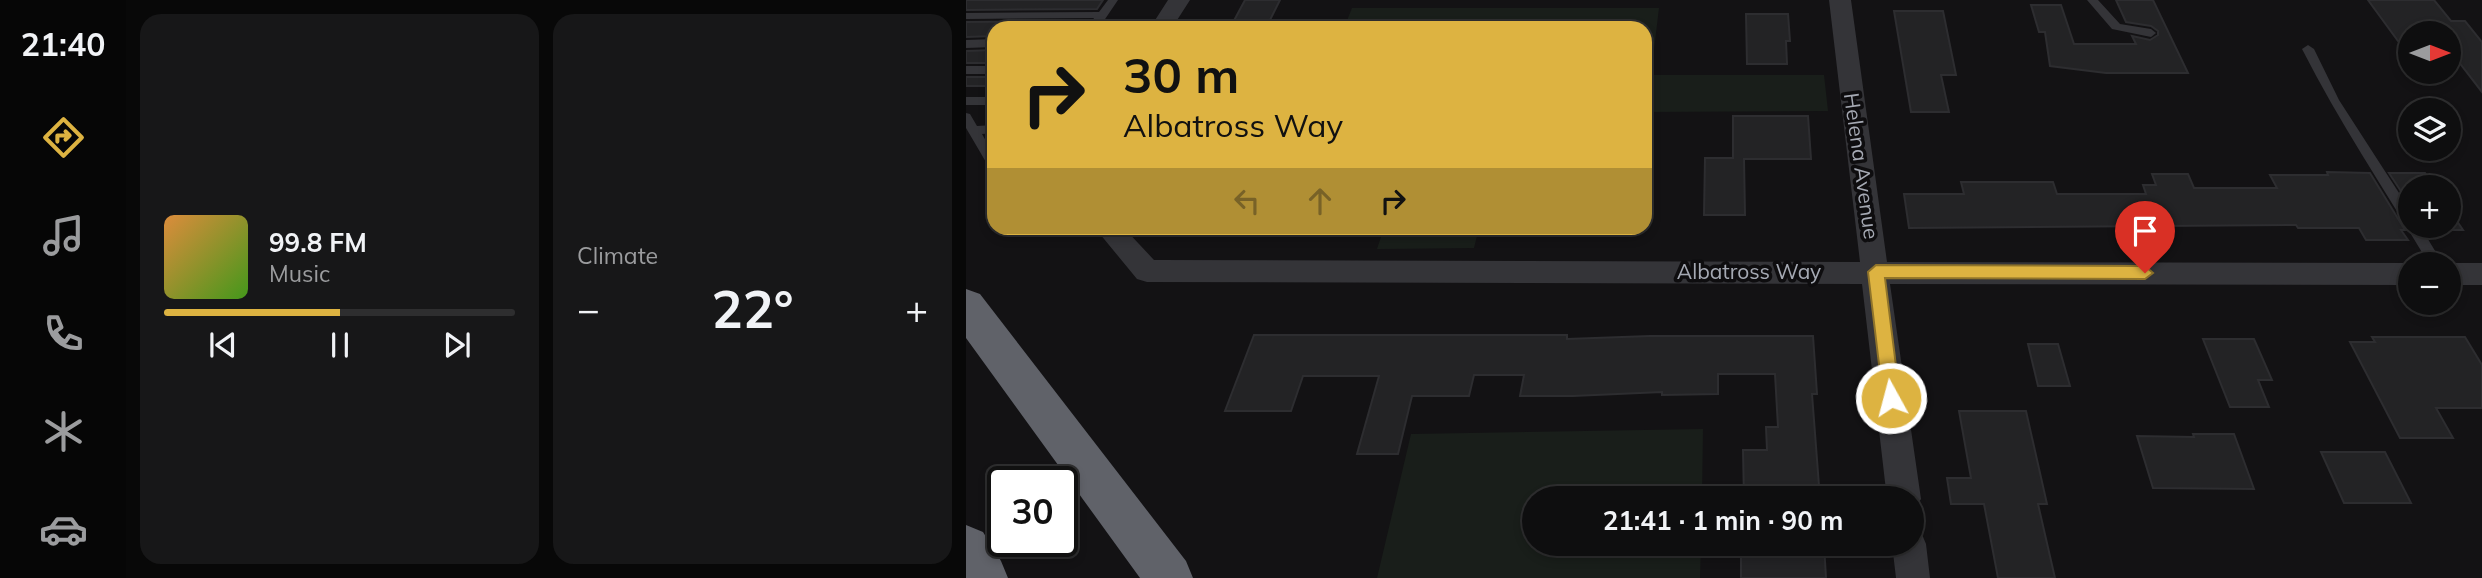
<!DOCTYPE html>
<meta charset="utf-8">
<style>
:root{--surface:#0e0e0f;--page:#171718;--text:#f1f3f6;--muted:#9b9c9e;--line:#2e2e2f;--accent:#ddb341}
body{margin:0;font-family:Mulish,sans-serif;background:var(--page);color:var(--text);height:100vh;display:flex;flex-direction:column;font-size:26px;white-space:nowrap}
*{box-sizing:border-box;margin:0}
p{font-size:23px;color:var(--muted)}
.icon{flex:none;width:38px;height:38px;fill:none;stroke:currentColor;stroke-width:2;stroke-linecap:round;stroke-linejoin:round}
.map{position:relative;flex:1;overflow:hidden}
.details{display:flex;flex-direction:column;gap:14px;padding:14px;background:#080808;width:840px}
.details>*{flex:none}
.hud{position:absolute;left:21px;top:21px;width:665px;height:214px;border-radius:21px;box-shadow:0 4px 10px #0003,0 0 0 2px var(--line);background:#ddb341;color:#111;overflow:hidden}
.needle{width:46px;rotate:90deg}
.tools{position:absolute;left:1432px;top:21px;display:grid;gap:14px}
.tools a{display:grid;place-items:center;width:63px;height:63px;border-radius:50%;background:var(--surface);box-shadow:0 4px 10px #0003,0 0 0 2px var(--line);font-size:35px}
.speed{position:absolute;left:21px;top:466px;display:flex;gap:14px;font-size:35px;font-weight:700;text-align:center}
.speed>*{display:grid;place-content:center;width:91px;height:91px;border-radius:50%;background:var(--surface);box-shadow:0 4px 10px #0003,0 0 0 2px var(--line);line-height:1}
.speed .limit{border:4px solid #111;border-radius:10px;background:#fff;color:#111}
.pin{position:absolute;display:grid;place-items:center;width:60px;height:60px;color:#fff;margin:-72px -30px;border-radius:50% 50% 50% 0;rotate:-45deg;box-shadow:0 0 7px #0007}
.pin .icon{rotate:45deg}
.me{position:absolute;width:77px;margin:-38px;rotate:353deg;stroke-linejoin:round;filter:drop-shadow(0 0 5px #0008)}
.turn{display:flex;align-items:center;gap:24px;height:147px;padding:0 21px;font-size:32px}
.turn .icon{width:91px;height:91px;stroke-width:2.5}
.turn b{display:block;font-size:49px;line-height:60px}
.lanes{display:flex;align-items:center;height:66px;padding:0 21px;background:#0003;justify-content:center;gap:35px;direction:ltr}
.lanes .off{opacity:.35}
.big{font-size:52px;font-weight:700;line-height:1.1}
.details .tile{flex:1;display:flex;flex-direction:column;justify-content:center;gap:10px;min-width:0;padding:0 24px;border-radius:21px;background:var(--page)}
.song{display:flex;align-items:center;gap:21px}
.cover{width:84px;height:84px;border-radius:10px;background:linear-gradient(135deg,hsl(30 70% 55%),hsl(100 70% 35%))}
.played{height:7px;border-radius:4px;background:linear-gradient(90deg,var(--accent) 50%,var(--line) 50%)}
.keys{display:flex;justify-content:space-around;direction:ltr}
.heat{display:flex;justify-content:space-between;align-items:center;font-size:38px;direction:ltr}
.details .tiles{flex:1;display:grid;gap:14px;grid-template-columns:repeat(2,1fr)}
.trip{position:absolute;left:556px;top:486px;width:402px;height:70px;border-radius:35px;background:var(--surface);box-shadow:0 4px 10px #0003,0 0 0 2px var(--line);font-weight:700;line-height:70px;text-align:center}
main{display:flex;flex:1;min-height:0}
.menu{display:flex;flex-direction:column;width:126px;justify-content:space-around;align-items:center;background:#060606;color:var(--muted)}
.menu .icon{width:49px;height:49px}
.menu .on{color:var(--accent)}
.menu b{font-size:32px;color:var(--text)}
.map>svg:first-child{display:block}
.green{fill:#191e1a}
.building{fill:#232325;stroke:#2d2d30;stroke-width:2}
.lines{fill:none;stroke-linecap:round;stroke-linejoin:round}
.service{fill:#343438;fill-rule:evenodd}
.minor{fill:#343438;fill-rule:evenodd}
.motorway{fill:#606269;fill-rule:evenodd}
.route{fill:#ddb341;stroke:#90742a;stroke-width:2}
.labels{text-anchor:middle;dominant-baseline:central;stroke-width:7;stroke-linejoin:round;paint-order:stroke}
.street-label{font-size:21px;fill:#a5a9b3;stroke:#0e0d0f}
</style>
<main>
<nav class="menu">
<b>21:40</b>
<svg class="icon on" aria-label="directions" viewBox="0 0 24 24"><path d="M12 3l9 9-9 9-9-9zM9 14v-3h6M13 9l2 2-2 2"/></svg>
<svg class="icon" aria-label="music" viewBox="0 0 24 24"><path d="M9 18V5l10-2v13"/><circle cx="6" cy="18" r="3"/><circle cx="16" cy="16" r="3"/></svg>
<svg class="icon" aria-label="phone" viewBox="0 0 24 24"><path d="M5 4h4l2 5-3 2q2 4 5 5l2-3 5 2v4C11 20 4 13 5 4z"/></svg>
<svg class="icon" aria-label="climate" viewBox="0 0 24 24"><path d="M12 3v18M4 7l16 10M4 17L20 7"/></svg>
<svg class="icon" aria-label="car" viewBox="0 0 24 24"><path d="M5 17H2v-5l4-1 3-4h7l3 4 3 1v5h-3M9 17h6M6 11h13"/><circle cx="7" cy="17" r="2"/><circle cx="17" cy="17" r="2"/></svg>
</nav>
<section class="details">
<div class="tiles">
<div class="tile">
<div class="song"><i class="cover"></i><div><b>99.8 FM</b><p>Music</p></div></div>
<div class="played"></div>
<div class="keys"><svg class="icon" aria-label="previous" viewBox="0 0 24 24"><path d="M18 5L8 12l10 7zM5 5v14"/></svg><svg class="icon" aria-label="pause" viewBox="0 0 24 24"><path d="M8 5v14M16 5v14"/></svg><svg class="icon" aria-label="next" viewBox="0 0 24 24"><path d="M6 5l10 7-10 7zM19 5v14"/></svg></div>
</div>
<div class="tile"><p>Climate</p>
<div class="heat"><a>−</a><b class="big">22°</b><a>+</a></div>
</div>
</div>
</section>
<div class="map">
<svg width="1516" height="578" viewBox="0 0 1516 578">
<rect width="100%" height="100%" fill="#131214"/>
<!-- green -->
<path class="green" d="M386,8H693L685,75H858L862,111L679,112V28H378Z
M418,228H513L508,248L411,249Z
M737,429L736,499H569V544H735L734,578H411L445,434Z"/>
<!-- building -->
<path class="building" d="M0,0H137L131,9L0,10Z
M279,0H314L300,28H264Z
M1150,0H1187L1222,73H1140L1084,66L1079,32H1073L1065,5H1095L1108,44H1170L1166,36L1184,40L1192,35V31L1185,26L1160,22Z
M1402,0H1468L1485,21H1499L1516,42V92L1482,48V33H1444V41H1432Z
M928,11H977L990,75H975L983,112H945Z
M780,14H822L824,41H820L821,64H781Z
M123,21L118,28H28V36L0,37V22Z
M28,50V63H0V51Z
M0,77H28V86H0Z
M767,116H842L845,159H778L779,215H738L739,158H767Z
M1361,172L1404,173L1439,230H1435L1442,240H1400L1393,228H1332L1330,225L943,228L938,194H998L995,182H1087L1091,194H1180L1177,185H1190L1186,174H1222L1228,188H1311L1304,175H1362Z
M1423,173H1459L1469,187H1444V205Z
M1482,208L1497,230H1460L1457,226H1482Z
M288,335H601V339L684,336H847L851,394H846L854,499H778L777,450H801L800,427H812L809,374H752V394L696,395V392L607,396H554L558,375H508L503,396H446L432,454H391L413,376H337L325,411H259Z
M1406,337H1499L1516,365V408H1470L1487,438H1434L1384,342H1409Z
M1237,339H1288L1306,380H1292L1303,407H1264Z
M1062,344H1092L1104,386H1072Z
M993,411H1060L1081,504H1072L1089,578H1032L1018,504H985L981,478H1005Z
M1227,434H1268L1288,489L1187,488L1171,436L1228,437Z
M1355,452H1419L1445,503H1378Z
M775,544H858L860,578H775Z"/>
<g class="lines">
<!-- service -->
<path class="service" d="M142,0H152L133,28H122L128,18L0,19V13L133,12Z
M1121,0H1132L1154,24L1185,29L1190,33L1185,37L1146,29Z
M28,39V47L0,48V40Z
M1342,45L1348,49L1373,100L1444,210V226H1454L1477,264H1463C1421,193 1374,124 1336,49Z
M0,66H28V74H0Z
M0,97H28V105H0Z
M0,113L4,114L11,126L28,125V133L16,134L28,155V171L24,169L0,128Z"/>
<!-- minor -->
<path class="minor" d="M202,0H224L206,28H184Z
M863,0H885L921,262L1444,263L1448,264H1444V285L924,284L955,499L947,511V499H921L896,284L181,282L171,279L129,228H158L188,260L894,262Z
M1482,263H1516V285H1482V264H1478Z
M947,529L955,532L960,544L964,578H930L926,544H947Z"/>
<!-- motorway -->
<path class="motorway" d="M0,289L14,294L220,561L227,578H174L0,338Z
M0,525L17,532L35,561L42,578H0Z"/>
</g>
<!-- route -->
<path class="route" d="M910,265L1179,266L1187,273L1179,279L919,278L934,398L932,403L925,406L919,403L917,398L902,272Z"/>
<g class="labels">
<!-- street labels -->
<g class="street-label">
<text transform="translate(896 166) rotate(82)">Helena Avenue</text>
<text x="783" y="271">Albatross Way</text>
</g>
</g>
</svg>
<div class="tools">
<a><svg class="needle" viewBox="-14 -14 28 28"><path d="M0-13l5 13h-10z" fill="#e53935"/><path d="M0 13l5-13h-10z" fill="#9b9c9e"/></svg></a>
<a><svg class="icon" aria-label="layers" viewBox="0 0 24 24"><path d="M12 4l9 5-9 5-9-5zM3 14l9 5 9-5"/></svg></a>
<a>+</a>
<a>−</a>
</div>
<div class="speed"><div class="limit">30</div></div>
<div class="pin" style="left:1179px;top:273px;background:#d93025"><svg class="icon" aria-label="arrive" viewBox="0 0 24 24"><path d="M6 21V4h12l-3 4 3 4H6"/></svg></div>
<svg class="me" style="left:925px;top:398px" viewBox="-20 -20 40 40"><circle r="17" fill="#ddb341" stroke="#fff" stroke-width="3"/><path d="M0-11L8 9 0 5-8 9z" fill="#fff"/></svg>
<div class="trip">21:41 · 1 min · 90 m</div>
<div class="hud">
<div class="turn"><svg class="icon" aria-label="right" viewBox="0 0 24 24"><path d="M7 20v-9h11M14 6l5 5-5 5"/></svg><div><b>30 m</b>Albatross Way</div></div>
<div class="lanes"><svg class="icon off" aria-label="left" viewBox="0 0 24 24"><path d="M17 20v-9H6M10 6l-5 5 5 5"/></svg><svg class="icon off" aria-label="ahead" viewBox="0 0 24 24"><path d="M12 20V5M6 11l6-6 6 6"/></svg><svg class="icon" aria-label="right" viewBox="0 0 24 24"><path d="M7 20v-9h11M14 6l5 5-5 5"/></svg></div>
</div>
</div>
</main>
